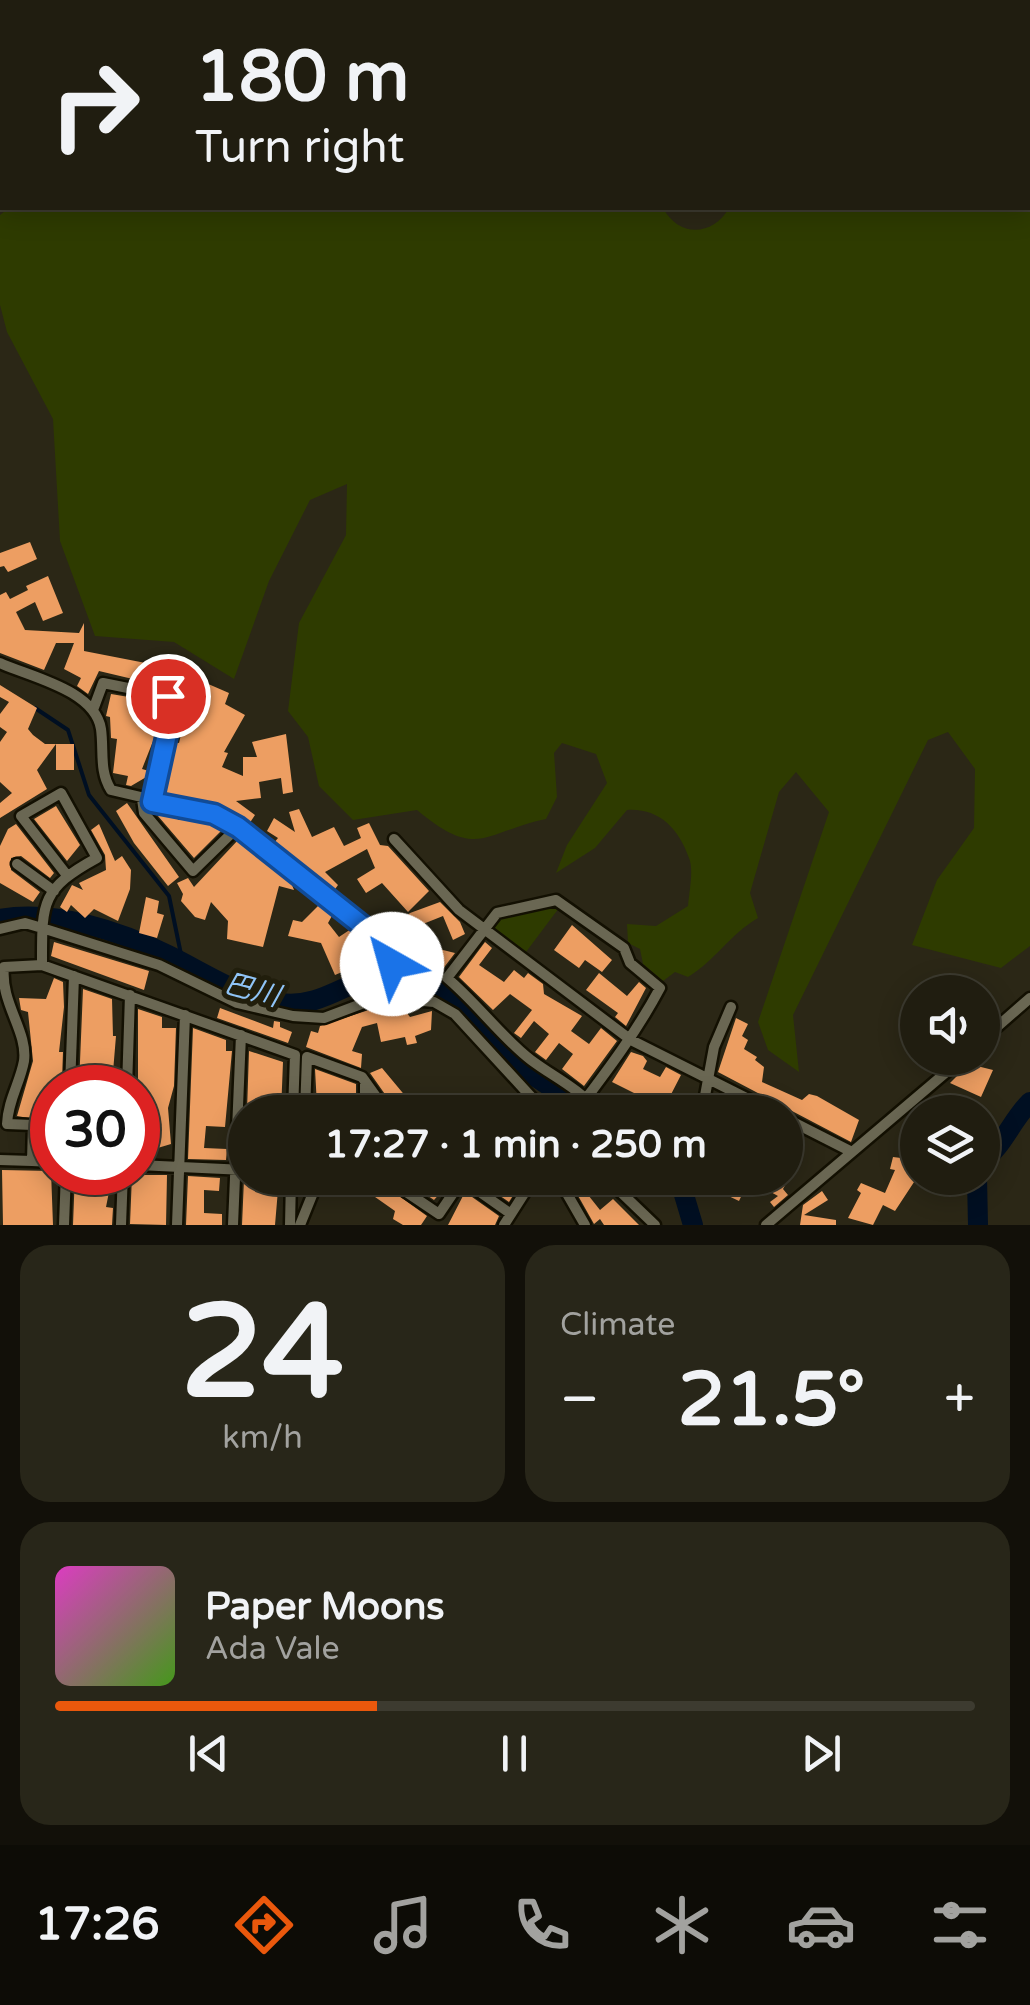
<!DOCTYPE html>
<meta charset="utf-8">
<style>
:root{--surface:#201d10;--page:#282619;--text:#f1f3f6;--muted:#a2a29f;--line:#3d3b30;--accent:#ea580c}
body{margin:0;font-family:"Varela Round","Noto Sans JP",sans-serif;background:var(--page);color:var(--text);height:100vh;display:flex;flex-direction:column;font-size:38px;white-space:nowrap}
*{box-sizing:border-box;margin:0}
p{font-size:32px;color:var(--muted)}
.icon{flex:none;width:55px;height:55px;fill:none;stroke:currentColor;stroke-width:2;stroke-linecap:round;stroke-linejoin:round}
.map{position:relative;height:1225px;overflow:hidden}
.drawer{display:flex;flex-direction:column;gap:20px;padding:20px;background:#121009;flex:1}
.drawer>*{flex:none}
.hud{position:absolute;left:0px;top:0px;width:1030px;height:210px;box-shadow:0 5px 25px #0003,0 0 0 2px var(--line);background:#201d10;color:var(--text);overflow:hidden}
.fabs{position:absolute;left:900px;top:975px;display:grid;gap:20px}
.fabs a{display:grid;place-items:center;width:100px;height:100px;border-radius:50%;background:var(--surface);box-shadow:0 5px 25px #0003,0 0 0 2px var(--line);font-size:50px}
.speed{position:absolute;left:30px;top:1065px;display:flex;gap:20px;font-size:50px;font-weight:700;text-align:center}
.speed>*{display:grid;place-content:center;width:130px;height:130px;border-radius:50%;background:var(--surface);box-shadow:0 5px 25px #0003,0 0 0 2px var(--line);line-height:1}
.speed .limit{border:15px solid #d22;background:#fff;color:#111}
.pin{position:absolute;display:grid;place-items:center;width:85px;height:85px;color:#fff;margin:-42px;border:5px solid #fff;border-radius:50%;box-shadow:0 2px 10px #0007}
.me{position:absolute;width:110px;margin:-55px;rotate:322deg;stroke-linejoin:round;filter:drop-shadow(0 0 8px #0008)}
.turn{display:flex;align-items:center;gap:35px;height:210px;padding:0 30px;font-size:45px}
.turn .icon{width:130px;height:130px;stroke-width:2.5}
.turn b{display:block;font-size:70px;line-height:85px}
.big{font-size:75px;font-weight:800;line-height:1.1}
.drawer .tile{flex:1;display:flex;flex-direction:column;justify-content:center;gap:15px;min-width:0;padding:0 35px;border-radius:30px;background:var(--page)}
.drawer .dial{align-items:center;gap:0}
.dial b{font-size:130px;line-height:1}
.song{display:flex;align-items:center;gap:30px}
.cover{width:120px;height:120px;border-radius:15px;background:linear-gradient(135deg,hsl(310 70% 55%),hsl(100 70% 35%))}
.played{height:10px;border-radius:5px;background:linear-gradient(90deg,var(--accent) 35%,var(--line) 35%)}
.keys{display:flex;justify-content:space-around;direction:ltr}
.heat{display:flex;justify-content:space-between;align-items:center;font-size:55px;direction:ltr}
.drawer .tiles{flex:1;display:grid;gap:20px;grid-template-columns:1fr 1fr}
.tile:last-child{grid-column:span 2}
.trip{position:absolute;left:228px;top:1095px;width:575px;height:100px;border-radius:50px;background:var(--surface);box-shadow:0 5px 25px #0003,0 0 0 2px var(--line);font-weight:800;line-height:100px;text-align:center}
.menu{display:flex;height:160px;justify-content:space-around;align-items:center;background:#0d0c06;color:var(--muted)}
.menu .icon{width:70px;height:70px}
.menu .active{color:var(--accent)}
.menu b{font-size:45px;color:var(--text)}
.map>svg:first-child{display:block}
.green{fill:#2e3b00}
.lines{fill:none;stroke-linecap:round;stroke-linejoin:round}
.stream{stroke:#000f22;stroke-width:4}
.river{stroke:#000f22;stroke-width:20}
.building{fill:#ed9e62}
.street-casing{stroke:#131002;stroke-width:15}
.street{stroke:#6a6753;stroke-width:10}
.route-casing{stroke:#114b97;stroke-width:25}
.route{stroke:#1a73e8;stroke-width:18}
.labels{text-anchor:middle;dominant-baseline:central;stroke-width:10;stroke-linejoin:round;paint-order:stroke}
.water-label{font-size:28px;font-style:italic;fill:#90c4f6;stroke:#211e0c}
</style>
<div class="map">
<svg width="1030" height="1225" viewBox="0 0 1030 1225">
<rect width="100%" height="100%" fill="#2b2716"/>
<!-- green -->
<path class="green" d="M1005,0H1030V946L1001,968L912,945L937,880L974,828L975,769L948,732L928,740L793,1015L799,1072L768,1050L758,1022L829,812L796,772L779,792L750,893L758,918C729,935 716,960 688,977L675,972L663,981L643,964L640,949L628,943L627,924L656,926L688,906C689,892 694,870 689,858C678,828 659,808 627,810L595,848L556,873L567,845L607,783L596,754L562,743L554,753L557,797L546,819C484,832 478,861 417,810L353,820L319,786L308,737L288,711L299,623L346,535L347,484L310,500L269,581L234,679L174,642L95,636L60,541L53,419L7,332L0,305V215L9,208H663C679,238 713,236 729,208H1028V2Z
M554,904L559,908L526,952L492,927L499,918Z"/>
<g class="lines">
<!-- stream -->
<path class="stream" d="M35,708L68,730L89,795L169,896L183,964"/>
<!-- river -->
<path class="river" d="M0,919C53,909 120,931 168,955C205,973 239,997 280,1003C338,1011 366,951 433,983C467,999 490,1036 516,1061C536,1081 563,1091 582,1112
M982,1161C1003,1147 1011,1121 1030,1102
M679,1178L693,1225
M977,1178L978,1225"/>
</g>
<!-- building -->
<path class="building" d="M30,542L37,559L8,572L4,566L0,567V553Z
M48,576L63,613L43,621L35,602L16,612L25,630L79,633L84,623V651L161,666L159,674L181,678L179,690L99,671L88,694L77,686L81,678L64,669L74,643H56L44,670L0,653V595L6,592L10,599L28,590L26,586Z
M199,680L229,693L225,704L245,715L224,752L228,753L222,767L243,776V757H257L252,742L286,734L293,792L283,794L281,778L259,782L261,798L236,801L255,815L249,824L216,806L164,793L174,742L179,743L193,684Z
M0,685L37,708L28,729L33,735L45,744H74V770H56V744L37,770L47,789L0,818V803L12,793L0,782V742L7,732L0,727V714L9,702L0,697Z
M111,694L129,697L128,703L156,713L152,730L157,731L142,769L149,771L148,776L131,786L126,785L128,776L113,773L117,739L111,738L110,717L106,716Z
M127,803L179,877L168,886L134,843L116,811Z
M56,806L80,845L67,861L34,819Z
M299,809L312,837L334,827L344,846L361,838L357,828L369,823L380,845L388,846L429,891L408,912L382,883L366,893L357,879L375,868L367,849L325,872L338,885L333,892L273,844L278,838L267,831L274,818L295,832L289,812Z
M164,811L179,820L183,816L223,829L194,858L158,816Z
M16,824L54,873L50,878L21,856L11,858V870L40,892L33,902L0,883V846L8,829Z
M99,824L115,861L122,856L131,870L130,889L118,921L94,909L85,918L71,905L67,912L60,907L72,885L83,890L79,883L106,870L105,855L91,830Z
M239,839L290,880L294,890L279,886L263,947L227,939L228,921L211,902L205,920L195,917L181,901L183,894L177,883L188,878L194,887Z
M146,897L159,901L157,913L164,915L157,938L139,933Z
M440,902L460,922L465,934L453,940L443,916L423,924L427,946L455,953L439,974L422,962L413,963L417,943L401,949L391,930L410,913Z
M320,904L333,914L328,923L339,937L351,929L370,945L375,958L335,975L321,943L288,936L293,920L302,922Z
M572,925L612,960L602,972L585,960L579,968L554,950Z
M54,942L149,971L144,990L51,956Z
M485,942L492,948L479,965L504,982L514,970L524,978L528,973L543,984L544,994L582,1016L571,1031L589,1044L601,1028L617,1041L584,1086L562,1069L573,1054L559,1043L546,1060L535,1052L549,1034L534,1021L521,1038L514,1033L532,1010L510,994L493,1010L459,977Z
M599,973L627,996L639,982L646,988L626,1026L615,1017L618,1013L586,990Z
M54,978L63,982L64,1007L59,1052H63L62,1080L52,1085L51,1153H41L40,1120L17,1116L33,1061L28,1012L21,1010L19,998L46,999Z
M83,989L112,999L113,1036H116L113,1072L119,1073L115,1088L79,1086Z
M381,1006H387V1012L403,1008L410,1017L432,1011L431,1030L415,1036L417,1043L407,1045L405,1037L381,1042L377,1023L362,1027L352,1051L362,1054L361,1068L306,1047L311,1031L318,1033L320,1026Z
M220,1008L273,1028L274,1021L280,1022V1027L292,1032L288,1043L217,1018Z
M138,1009L162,1017V1028H176L174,1086L168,1108L171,1144L151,1150L150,1157L138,1156Z
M736,1018L748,1024L742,1036L748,1040L744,1049L757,1057L755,1060L764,1067L762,1082L802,1100L809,1094L817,1096L859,1120L851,1142L718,1072Z
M193,1028L226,1040V1051H232L225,1127L206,1126L204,1148L227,1149L226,1160L188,1159Z
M249,1051L283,1062L281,1112L247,1111Z
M631,1052L643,1056L647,1061L643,1069L660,1077L666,1067L681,1075L664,1108L612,1082Z
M969,1064L993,1070L981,1097L950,1083Z
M382,1068L407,1098L394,1107L370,1073Z
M315,1069L356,1084V1112L317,1106Z
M906,1135L918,1138V1176L895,1211L883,1205L873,1225L848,1218L861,1193L857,1190L861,1183L885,1193L895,1170L890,1169L893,1157L901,1158Z
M2,1170L51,1171L53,1225H3Z
M75,1172H113L106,1207L113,1208L112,1225H73Z
M132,1175H167L166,1225L130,1224Z
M188,1176L220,1178L219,1191L204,1190V1213L222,1214V1225H186Z
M279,1178L275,1225H242L244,1179Z
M348,1178H374L427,1216L421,1225H403L393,1219L395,1211Z
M402,1178H451L452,1180L434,1200Z
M474,1178H524L509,1202Z
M727,1178H789L783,1189L788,1195L774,1207L770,1202L778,1196L749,1180L739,1201L720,1192Z
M577,1181L600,1210L613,1199L639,1225H604L600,1219L594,1224L572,1185Z
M822,1191L828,1200L804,1215L836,1220V1225H800L803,1205Z
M465,1192L499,1216L495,1225H448Z"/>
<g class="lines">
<defs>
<path id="street" d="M0,160L2,157
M0,663C31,677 95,690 101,729C104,751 99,771 111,790L214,814L238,827L377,939L392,964L397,997
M93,710L103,683L168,696L173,702L152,801
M142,799L144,813L193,871L238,827
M394,839L459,910L631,1040L774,1112
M17,864L54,891
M0,929L25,923L42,928L159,965L237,1003L293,1016L324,1018L380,997L434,1002L455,1014L545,1112
M42,965C42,904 40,889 97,858L61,793L21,816L66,874
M982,1040L1030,998
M70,1088L74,976
M127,1088L130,995
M305,1112L307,1057L362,1077L387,1112
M365,1112V1084
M576,1112C607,1071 636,1033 660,988L630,963L624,948L556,900L497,913L447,978C476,1002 504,1040 531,1060C555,1078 579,1088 598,1112
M702,1112L714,1047L731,1007
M785,1118L852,1152
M0,1160L32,1161L33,1125L7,1124C8,1100 20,1083 24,1061C28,1031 0,1003 4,967L42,965L295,1055L293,1112
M32,1161L52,1162
M138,1165L245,1170
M393,1178L390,1181L439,1214L462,1180
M460,1178L511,1214
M558,1178L585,1225
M606,1178L655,1225
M64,1225L66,1172
M121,1225L123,1172
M177,1225L185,1015
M233,1225L241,1035
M290,1225L291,1178
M300,1225L319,1178
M504,1225L534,1178
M766,1225L963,1058"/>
</defs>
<!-- street casing -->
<use href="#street" class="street-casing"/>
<!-- street -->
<use href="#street" class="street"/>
</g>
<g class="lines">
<defs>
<path id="route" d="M168,696L174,702L152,802L214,814L238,827L378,938L392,964"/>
</defs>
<!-- route casing -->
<use href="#route" class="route-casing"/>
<!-- route -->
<use href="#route" class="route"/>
</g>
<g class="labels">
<!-- water labels -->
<g class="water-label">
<text transform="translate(252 990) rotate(15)">巴川</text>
</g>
</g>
</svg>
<div class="fabs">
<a><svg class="icon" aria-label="sound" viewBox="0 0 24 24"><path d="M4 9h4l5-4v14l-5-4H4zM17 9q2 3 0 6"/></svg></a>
<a><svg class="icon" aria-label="layers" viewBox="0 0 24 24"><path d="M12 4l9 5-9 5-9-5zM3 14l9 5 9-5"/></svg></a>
</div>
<div class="speed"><div class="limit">30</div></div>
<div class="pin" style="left:168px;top:696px;background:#d93025"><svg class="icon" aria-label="arrive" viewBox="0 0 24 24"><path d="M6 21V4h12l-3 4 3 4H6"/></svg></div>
<svg class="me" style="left:392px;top:964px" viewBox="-20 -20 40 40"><circle r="19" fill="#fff"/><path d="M0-13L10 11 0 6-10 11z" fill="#1a73e8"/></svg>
<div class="trip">17:27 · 1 min · 250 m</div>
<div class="hud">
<div class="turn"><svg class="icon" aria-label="right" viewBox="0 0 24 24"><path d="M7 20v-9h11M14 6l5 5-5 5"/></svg><div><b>180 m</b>Turn right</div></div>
</div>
</div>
<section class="drawer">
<div class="tiles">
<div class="tile dial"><b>24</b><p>km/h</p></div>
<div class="tile"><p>Climate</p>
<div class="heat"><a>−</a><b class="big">21.5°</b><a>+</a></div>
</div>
<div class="tile">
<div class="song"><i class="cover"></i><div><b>Paper Moons</b><p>Ada Vale</p></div></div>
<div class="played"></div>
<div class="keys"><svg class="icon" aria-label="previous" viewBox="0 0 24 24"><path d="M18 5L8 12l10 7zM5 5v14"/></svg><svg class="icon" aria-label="pause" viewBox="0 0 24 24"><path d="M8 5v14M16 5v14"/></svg><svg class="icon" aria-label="next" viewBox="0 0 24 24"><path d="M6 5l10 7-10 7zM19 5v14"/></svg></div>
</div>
</div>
</section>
<nav class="menu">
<b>17:26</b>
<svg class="icon active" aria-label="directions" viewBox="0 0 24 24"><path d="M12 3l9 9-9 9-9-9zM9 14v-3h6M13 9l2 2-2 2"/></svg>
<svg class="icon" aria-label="music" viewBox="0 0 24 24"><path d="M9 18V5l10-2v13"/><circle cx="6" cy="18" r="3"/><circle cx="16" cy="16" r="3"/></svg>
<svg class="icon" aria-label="phone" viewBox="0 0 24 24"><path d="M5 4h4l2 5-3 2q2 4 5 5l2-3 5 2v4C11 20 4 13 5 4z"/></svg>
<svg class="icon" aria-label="climate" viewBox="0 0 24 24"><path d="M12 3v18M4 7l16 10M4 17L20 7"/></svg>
<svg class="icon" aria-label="car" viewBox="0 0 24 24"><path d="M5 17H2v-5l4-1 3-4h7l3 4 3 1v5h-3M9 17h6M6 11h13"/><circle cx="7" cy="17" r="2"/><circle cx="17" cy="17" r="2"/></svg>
<svg class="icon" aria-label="filters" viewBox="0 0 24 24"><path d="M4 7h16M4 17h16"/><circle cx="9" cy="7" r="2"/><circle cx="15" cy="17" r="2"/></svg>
</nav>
